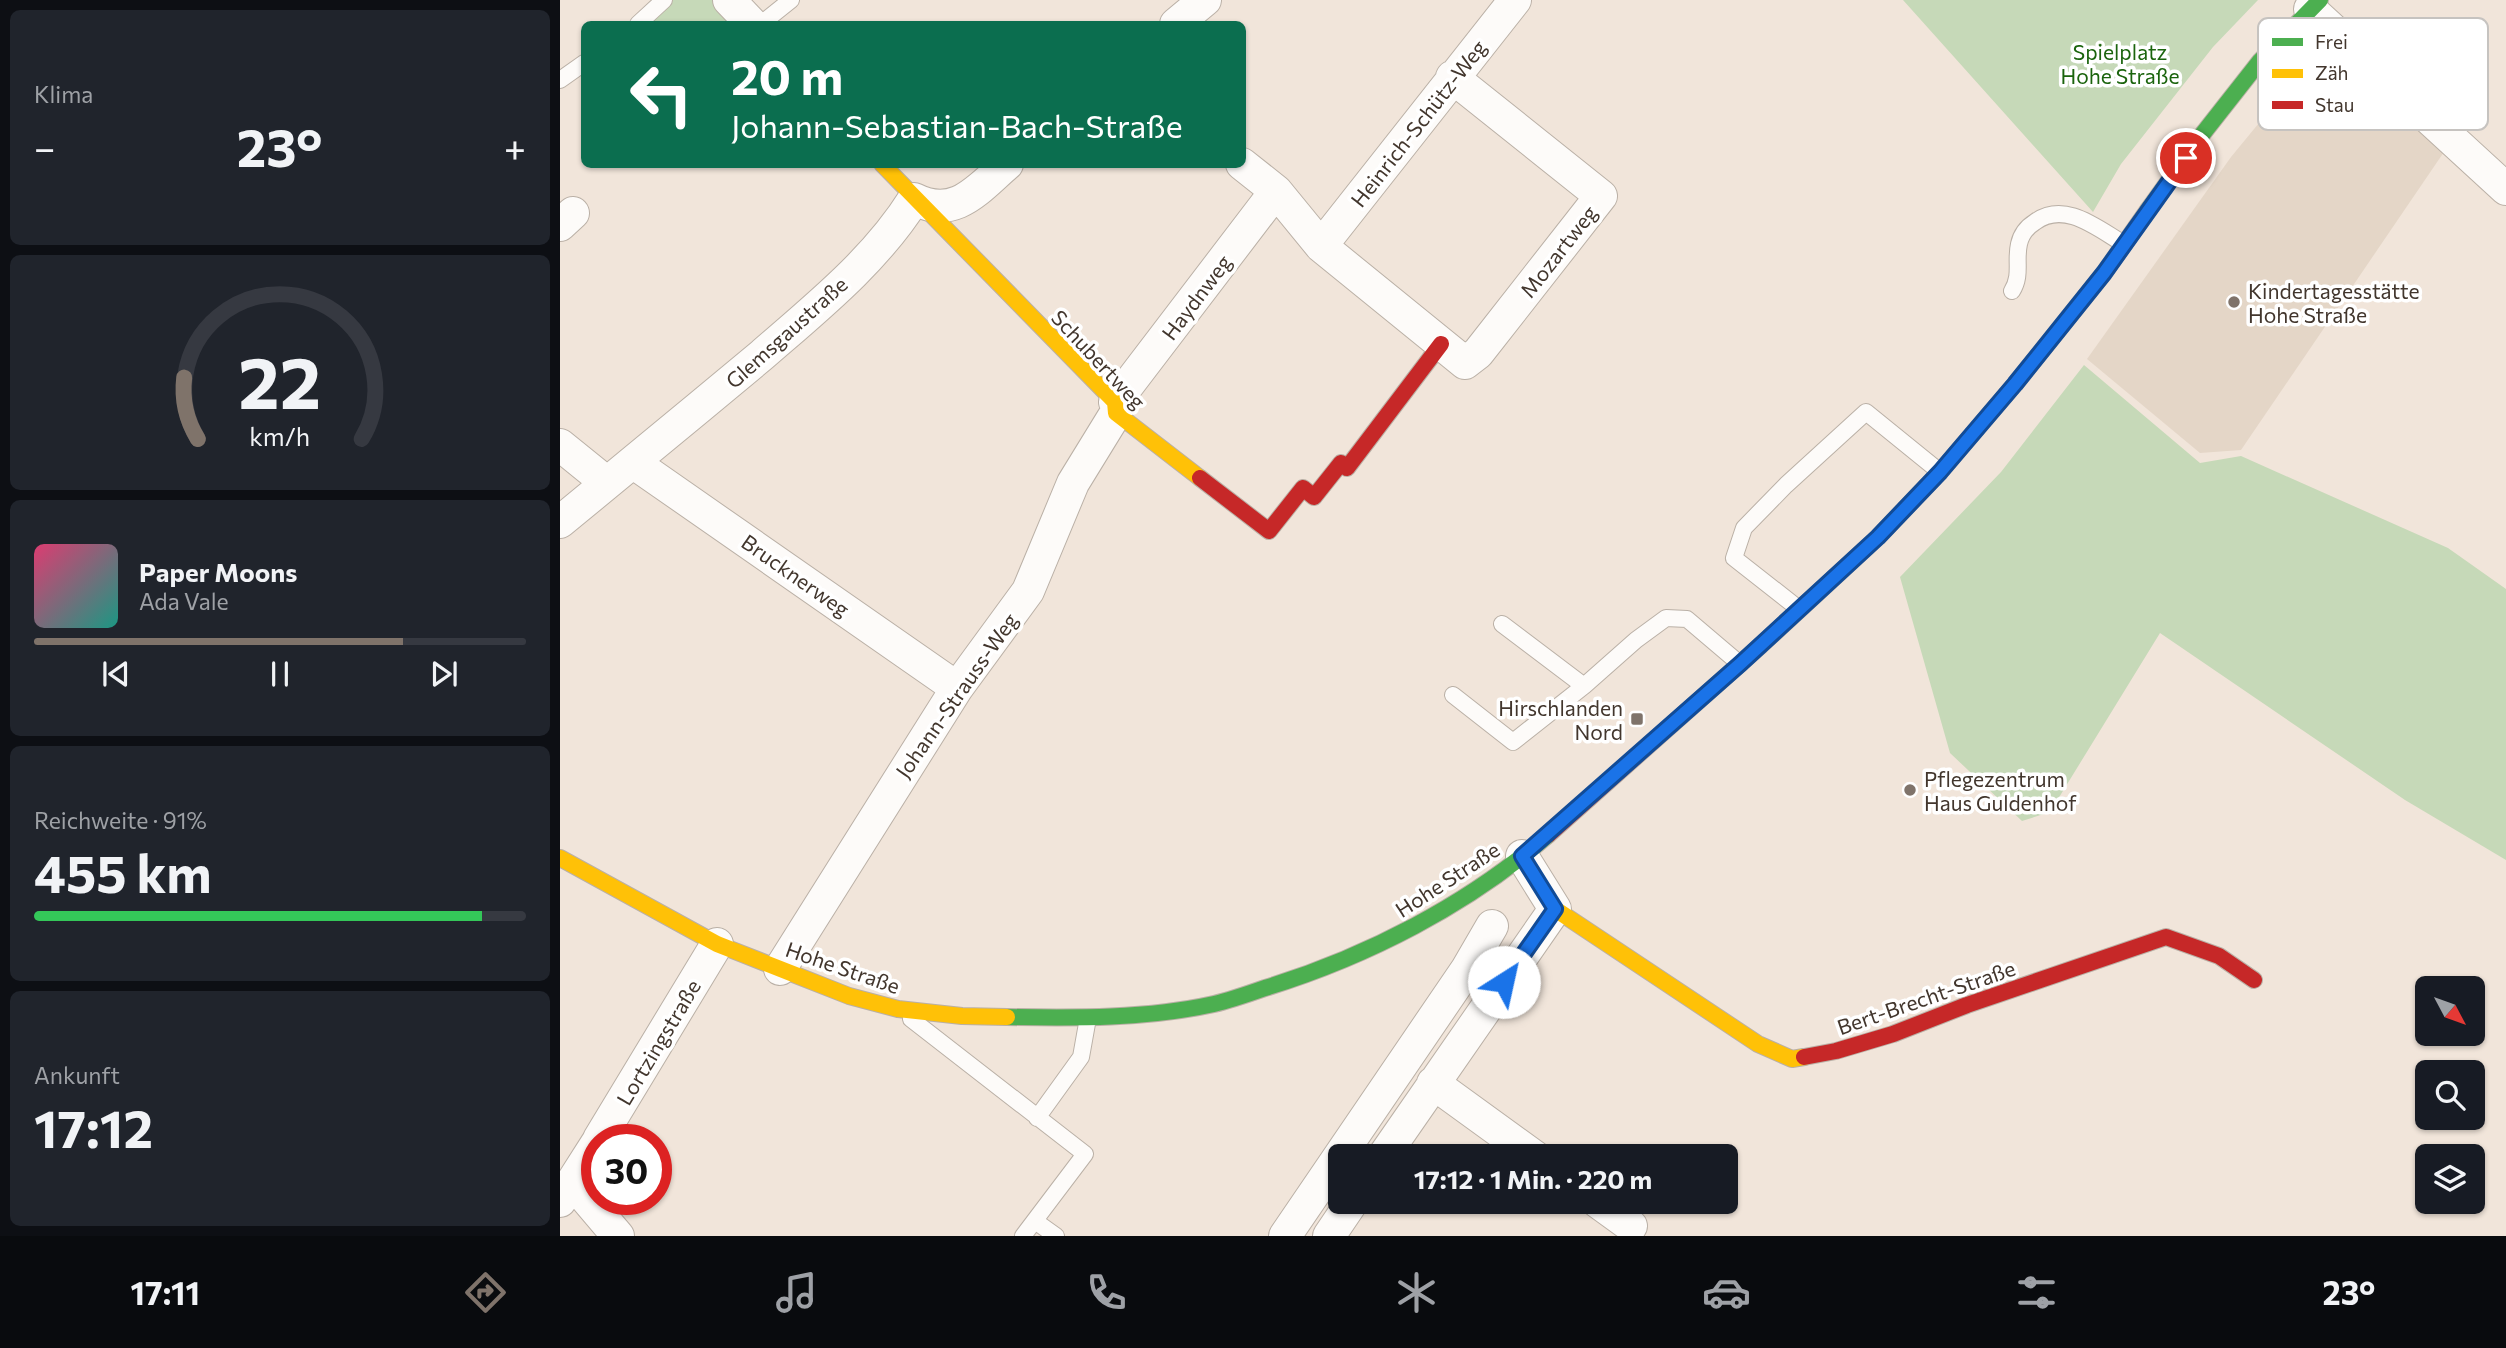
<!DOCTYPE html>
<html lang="de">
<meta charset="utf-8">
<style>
:root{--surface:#171b24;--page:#20242c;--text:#f1f3f6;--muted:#9ea1a6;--line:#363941;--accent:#7f736a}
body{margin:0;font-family:Commissioner,sans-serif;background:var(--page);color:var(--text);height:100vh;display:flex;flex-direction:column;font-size:26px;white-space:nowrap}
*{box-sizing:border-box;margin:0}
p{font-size:23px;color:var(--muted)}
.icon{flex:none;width:38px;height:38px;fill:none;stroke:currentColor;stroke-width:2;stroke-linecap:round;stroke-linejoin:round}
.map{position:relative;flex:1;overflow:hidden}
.drawer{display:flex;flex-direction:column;gap:10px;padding:10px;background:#0d0f14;width:560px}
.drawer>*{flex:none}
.top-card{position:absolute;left:21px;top:21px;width:665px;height:147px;border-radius:10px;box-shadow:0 2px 5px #0004;background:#0b6e4f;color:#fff;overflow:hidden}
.needle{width:46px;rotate:131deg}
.fabs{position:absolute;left:1855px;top:976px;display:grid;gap:14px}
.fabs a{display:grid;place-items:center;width:70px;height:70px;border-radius:10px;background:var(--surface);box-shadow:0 2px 5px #0004;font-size:35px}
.speed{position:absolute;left:21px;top:1124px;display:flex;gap:14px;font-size:35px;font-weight:700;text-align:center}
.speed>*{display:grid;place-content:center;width:91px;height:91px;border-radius:50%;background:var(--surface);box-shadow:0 2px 5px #0004;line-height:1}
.speed .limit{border:10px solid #d22;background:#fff;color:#111}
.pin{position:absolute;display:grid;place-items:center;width:60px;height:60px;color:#fff;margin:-30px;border:4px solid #fff;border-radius:50%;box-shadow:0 2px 7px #0007}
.me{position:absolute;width:77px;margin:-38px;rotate:35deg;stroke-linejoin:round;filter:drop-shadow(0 0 5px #0008)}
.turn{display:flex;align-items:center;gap:24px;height:147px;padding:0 35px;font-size:32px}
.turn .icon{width:91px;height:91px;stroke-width:2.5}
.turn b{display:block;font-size:49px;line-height:60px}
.big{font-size:52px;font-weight:700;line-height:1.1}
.drawer .widget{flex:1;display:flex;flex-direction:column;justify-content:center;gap:10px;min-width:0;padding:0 24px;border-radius:10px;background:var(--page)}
.drawer .dial{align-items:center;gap:0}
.dial svg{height:182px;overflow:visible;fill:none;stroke:var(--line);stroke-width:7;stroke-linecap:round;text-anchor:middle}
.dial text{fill:var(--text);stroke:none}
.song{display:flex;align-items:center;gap:21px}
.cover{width:84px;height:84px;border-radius:10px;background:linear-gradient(135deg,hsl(340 70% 55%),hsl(170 70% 35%))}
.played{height:7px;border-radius:4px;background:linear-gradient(90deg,var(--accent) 75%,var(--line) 75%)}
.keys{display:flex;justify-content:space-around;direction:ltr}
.heat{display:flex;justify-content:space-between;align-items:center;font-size:38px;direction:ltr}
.charge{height:10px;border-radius:5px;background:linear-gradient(90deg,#34c759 91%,var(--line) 0)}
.trip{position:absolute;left:768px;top:1144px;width:410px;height:70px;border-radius:10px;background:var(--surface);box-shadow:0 2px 5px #0004;font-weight:700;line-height:70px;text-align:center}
.tabs{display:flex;height:112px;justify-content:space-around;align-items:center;background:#090b0e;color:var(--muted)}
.tabs .icon{width:49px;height:49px}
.tabs .selected{color:var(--accent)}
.tabs b{font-size:32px;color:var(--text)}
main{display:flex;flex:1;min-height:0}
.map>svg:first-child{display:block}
.education{fill:#e4d6c7}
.green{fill:#c6d9b8}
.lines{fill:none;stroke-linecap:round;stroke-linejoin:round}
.lane-casing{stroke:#bab0a6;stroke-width:18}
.street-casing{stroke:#bab0a6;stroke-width:34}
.fast-casing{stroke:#bab0a6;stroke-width:18}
.slow-casing{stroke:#bab0a6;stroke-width:18}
.jam-casing{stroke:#bab0a6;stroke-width:18}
.lane{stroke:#fdfbf9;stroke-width:16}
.street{stroke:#fdfbf9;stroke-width:32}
.fast{stroke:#4caf50;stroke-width:16}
.slow{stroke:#ffc107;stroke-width:16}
.jam{stroke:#c62828;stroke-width:16}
.route-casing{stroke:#114b97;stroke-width:18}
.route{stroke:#1a73e8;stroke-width:12}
.poi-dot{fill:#7f736a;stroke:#fff;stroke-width:2.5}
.labels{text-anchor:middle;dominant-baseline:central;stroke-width:7;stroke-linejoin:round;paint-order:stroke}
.park-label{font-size:21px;fill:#1b640d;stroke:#fff}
.street-label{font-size:21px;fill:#42362d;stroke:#fff}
.poi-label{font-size:21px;fill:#42362d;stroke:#fff;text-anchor:start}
.key{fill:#fff;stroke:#c6c3c0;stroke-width:2}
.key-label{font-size:19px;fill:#42362d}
</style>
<main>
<section class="drawer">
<div class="widget"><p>Klima</p>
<div class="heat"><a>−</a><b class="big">23°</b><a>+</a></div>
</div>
<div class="widget dial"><svg viewBox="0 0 100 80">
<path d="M14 69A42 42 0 1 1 86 69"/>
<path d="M14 69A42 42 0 0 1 8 42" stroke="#7f736a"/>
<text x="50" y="56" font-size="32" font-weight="700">22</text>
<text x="50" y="72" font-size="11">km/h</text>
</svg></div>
<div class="widget">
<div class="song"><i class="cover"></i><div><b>Paper Moons</b><p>Ada Vale</p></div></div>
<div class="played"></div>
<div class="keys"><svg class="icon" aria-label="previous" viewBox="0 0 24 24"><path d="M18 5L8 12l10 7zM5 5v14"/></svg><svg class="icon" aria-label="pause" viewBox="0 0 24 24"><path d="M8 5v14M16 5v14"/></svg><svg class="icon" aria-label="next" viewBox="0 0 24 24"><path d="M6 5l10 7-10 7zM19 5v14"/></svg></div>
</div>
<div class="widget"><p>Reichweite · 91%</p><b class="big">455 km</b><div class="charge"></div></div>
<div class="widget"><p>Ankunft</p><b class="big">17:12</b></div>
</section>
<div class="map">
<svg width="1946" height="1236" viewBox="0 0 1946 1236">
<rect width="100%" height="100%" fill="#f1e5da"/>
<!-- education -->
<path class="education" d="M1769,48L1886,149L1681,450L1640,453L1527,359L1671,157L1760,49Z"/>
<!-- green -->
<path class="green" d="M105,0H169L182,24H78Z
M1343,0H1698L1653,47L1561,164L1533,212Z
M1524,365L1640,463L1681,456L1888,548L1946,589V860L1845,800L1600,633L1490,812L1462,821L1390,753L1340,577L1441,472Z"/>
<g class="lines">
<defs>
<path id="lane" d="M78,24L104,0
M201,24L231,0
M0,80L24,63
M1452,291C1462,275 1455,261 1459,244C1461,235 1467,227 1475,222C1505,200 1538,229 1564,244
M1239,609L1174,558L1184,528L1226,485L1306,412L1380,472
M942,624L1024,686
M893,695L953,742L1024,686L1076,640L1106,618L1127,619L1180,664
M351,1019L525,1154L463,1236
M477,1118L521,1057L528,1018
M475,1221L496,1236"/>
<path id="street" d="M169,0L192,24
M1750,9L1946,189
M616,24L645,0
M682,164L716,191L761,246L905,363L918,353L1041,196L892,77
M0,225L13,213
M761,246L955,0
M555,402L716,191
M0,445L47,483
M74,463L397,688
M0,522C68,466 135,411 202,355C256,308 316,260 354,199C395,220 418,189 447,164
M220,969L397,688L468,591L513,483L556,413
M873,1083L975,1157
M39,1139L157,944
M823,1157L995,909L962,856
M13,1183L58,1236
M0,1201L37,1143
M1038,1202L1071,1226
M725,1236L907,969L932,926
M769,1236L792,1202"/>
<path id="fast" d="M1588,210L1641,136L1700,61L1760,0
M447,1017C516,1018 586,1019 654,1004C671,1000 688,994 705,988C806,957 908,905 988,835"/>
<path id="slow" d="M322,164L555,402L556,413L640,478
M1200,646L1318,537L1380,472L1455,384L1544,273L1588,210
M0,858L157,944L289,996L338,1009L402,1016L447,1017
M995,909L1198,1044L1232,1059L1244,1057"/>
<path id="jam" d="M640,478L709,531L743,488L754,497L781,463L787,468L881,344
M988,835L1200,646
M1244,1057L1276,1051L1333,1034L1407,1005L1606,937L1659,956L1694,980"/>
</defs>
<!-- lane casing -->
<use href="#lane" class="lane-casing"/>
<!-- street casing -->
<use href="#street" class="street-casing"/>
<!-- fast casing -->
<use href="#fast" class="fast-casing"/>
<!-- slow casing -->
<use href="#slow" class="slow-casing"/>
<!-- jam casing -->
<use href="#jam" class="jam-casing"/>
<!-- lane -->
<use href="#lane" class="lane"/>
<!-- street -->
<use href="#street" class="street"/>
<!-- fast -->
<use href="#fast" class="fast"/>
<!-- slow -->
<use href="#slow" class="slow"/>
<!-- jam -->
<use href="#jam" class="jam"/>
</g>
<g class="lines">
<defs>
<path id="route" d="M944,982L995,909L962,856L1180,664L1318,537L1380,472L1455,384L1544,273L1626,158"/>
</defs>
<!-- route casing -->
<use href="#route" class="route-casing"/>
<!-- route -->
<use href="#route" class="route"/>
</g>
<!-- markers -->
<g class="poi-dot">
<circle cx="1674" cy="302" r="7"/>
<rect x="1070" y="712" width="14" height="14" rx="3.5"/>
<circle cx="1350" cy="790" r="7"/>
</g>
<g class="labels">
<!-- park labels -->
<g class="park-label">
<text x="1560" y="51">Spielplatz<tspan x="1560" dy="24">Hohe Straße</tspan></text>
</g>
<!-- street labels -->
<g class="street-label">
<text transform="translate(858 123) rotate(-52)">Heinrich-Schütz-Weg</text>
<text transform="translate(998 251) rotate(-52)">Mozartweg</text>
<text transform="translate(636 297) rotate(-53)">Haydnweg</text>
<text transform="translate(226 332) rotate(-42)">Glemsgaustraße</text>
<text transform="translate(539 359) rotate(47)">Schubertweg</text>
<text transform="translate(236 575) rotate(35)">Brucknerweg</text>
<text transform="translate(396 695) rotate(-55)">Johann-Strauss-Weg</text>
<text transform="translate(887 879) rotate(-33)">Hohe Straße</text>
<text transform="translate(283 967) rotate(19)">Hohe Straße</text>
<text transform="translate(1366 997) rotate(-19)">Bert-Brecht-Straße</text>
<text transform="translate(98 1042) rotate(-59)">Lortzingstraße</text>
</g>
<!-- poi labels -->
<g class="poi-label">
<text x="1688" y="290">Kindertagesstätte<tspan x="1688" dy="24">Hohe Straße</tspan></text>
<text x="1063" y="707" text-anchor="end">Hirschlanden<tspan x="1063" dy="24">Nord</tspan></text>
<text x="1364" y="778">Pflegezentrum<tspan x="1364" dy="24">Haus Guldenhof</tspan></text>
</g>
</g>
<!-- legend -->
<rect x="1698" y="18" width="230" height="112" rx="10" class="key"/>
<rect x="1712" y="38" width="31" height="8" fill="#4caf50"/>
<rect x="1712" y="69" width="31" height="9" fill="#ffc107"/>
<rect x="1712" y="101" width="31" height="8" fill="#c62828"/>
<g class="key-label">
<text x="1755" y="49">Frei</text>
<text x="1755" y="80">Zäh</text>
<text x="1755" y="112">Stau</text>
</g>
</svg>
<div class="fabs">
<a><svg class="needle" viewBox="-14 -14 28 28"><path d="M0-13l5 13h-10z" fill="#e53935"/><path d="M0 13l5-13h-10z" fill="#9ea1a6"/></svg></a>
<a><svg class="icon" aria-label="search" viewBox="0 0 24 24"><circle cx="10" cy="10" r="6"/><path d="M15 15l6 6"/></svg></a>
<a><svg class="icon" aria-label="layers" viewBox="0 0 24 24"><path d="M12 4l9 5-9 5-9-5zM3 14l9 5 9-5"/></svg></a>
</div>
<div class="speed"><div class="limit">30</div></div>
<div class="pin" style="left:1626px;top:158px;background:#d93025"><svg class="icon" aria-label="arrive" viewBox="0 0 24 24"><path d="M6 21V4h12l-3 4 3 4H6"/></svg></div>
<svg class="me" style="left:944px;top:982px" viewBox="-20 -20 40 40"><circle r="19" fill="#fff"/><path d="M0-13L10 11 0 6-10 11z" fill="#1a73e8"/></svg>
<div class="trip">17:12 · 1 Min. · 220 m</div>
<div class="top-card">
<div class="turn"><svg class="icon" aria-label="left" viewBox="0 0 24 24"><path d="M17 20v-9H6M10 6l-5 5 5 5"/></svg><div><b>20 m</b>Johann-Sebastian-Bach-Straße</div></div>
</div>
</div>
</main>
<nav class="tabs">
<b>17:11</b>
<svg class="icon selected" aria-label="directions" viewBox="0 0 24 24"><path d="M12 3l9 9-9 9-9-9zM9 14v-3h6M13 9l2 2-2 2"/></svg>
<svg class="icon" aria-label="music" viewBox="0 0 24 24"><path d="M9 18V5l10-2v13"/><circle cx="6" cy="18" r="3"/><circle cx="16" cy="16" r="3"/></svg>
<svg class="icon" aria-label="phone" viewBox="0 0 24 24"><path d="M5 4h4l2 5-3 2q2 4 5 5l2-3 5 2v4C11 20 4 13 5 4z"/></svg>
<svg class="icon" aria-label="climate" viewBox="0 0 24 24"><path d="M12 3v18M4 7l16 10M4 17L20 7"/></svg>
<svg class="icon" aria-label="car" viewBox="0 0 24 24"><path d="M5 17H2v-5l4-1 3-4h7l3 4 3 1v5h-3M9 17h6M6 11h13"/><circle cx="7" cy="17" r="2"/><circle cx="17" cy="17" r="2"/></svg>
<svg class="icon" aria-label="filters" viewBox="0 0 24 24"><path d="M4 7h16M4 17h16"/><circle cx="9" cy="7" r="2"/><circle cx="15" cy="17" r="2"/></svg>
<b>23°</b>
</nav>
